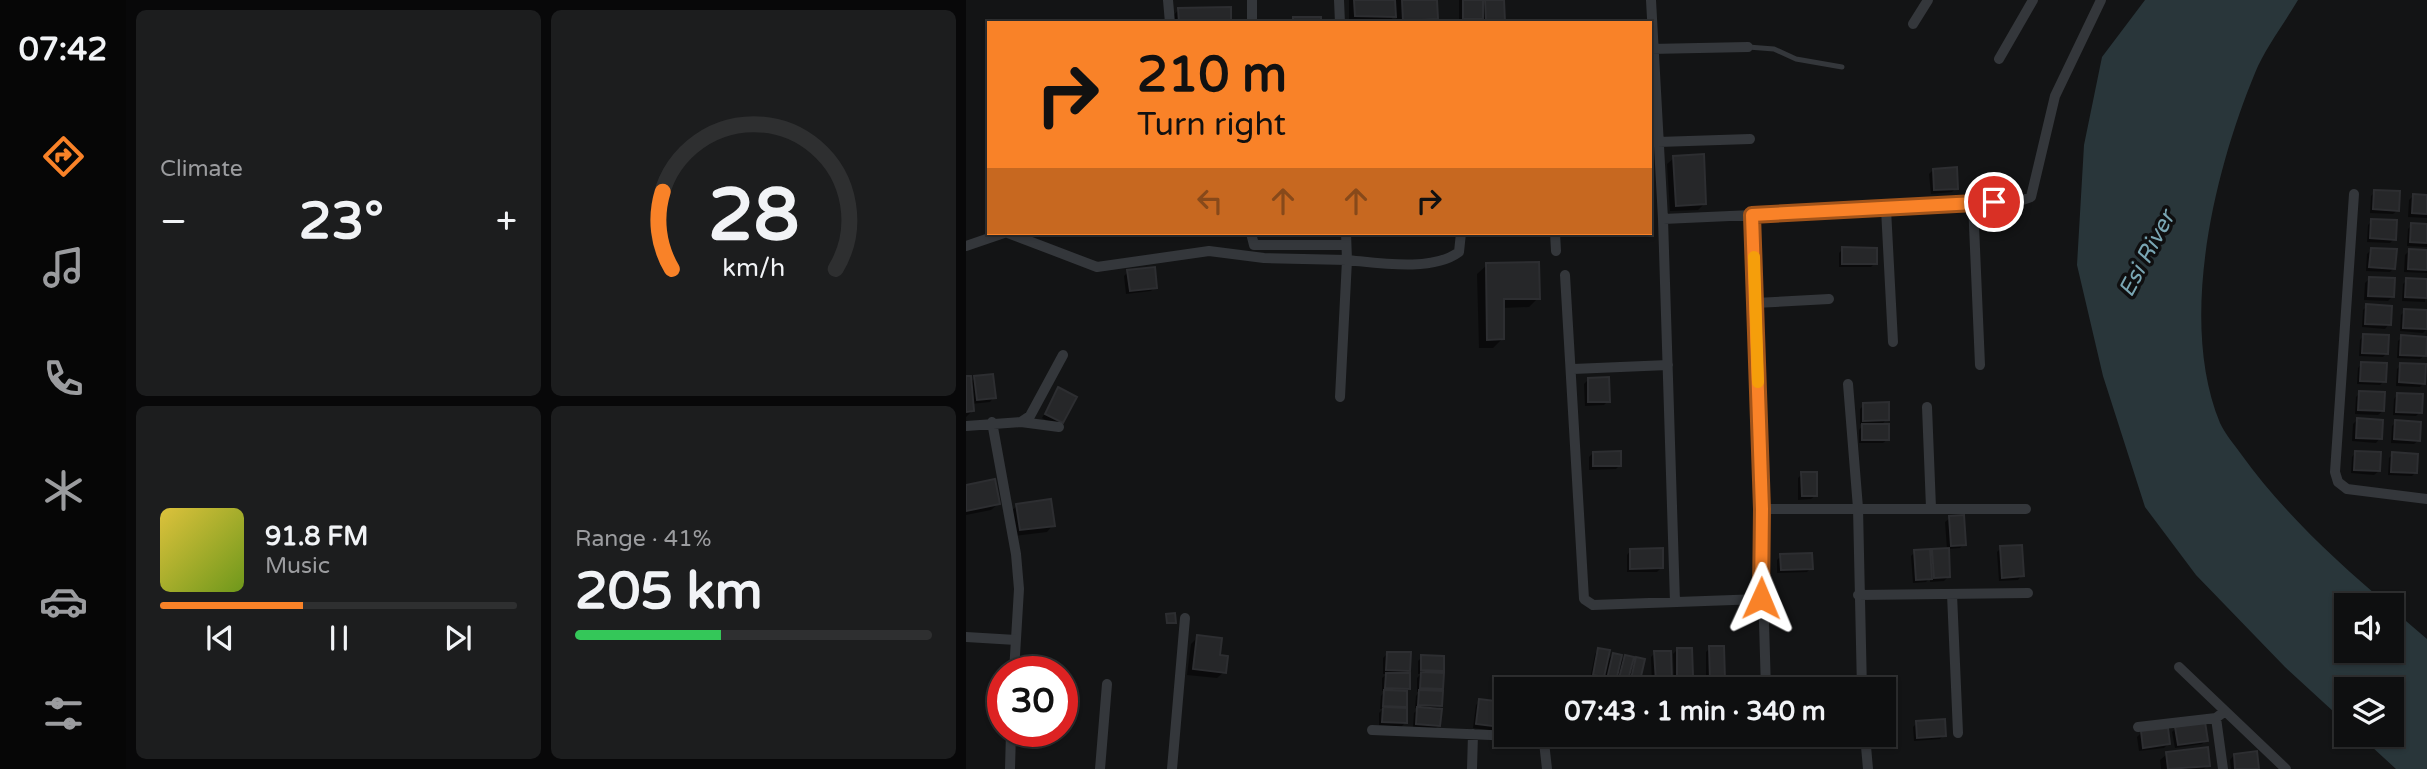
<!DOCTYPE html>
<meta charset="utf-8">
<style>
:root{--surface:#0e0f10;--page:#1c1d1e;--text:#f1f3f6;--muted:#9b9c9f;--line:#2e2f30;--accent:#f98228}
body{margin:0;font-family:"Varela Round",sans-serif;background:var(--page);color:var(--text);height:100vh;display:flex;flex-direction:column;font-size:26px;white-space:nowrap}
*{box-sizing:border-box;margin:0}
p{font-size:23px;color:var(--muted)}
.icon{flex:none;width:38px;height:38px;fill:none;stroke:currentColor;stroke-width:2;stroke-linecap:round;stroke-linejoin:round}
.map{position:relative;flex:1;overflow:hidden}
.side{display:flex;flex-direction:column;gap:10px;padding:10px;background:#080809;width:840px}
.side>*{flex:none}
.banner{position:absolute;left:21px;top:21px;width:665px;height:214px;border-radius:0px;box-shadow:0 2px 5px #0004,0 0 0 2px var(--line);background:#f98228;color:#111;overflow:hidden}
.controls{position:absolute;left:1368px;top:593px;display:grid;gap:14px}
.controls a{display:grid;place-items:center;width:70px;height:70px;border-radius:0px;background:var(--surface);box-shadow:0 2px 5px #0004,0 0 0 2px var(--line);font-size:35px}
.speed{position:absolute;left:21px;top:656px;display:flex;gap:14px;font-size:35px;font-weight:700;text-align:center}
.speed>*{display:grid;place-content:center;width:91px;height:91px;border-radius:50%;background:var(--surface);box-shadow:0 2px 5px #0004,0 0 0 2px var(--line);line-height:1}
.speed .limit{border:10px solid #d22;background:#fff;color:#111}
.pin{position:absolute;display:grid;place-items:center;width:60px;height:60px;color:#fff;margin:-30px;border:4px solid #fff;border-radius:50%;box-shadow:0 2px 7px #0007}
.me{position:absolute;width:77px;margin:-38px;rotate:1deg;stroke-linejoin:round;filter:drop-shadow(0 0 5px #0008)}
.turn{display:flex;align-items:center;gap:24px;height:147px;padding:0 35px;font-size:32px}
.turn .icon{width:91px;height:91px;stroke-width:2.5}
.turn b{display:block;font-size:49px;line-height:60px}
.lanes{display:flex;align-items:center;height:66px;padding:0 35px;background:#0003;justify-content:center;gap:35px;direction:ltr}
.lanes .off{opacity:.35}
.big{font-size:52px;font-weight:800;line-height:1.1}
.side .card{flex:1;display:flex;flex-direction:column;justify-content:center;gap:10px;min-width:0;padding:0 24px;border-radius:10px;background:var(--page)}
.side .dial{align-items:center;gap:0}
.dial svg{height:182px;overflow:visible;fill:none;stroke:var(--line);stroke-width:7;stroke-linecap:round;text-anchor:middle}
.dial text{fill:var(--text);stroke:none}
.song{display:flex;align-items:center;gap:21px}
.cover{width:84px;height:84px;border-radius:10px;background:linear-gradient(135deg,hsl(50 70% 55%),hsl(80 70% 35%))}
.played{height:7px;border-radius:4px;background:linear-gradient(90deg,var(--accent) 40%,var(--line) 40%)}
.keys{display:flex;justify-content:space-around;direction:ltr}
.heat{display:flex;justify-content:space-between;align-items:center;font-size:38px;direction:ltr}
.charge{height:10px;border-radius:5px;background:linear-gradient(90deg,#34c759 41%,var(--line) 0)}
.side .tiles{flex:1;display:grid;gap:10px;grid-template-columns:repeat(2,1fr)}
.trip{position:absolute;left:528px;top:677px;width:402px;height:70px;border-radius:0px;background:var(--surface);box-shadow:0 2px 5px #0004,0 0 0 2px var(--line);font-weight:800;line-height:70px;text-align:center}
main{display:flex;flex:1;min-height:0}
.menu{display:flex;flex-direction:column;width:126px;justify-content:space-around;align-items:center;background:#060606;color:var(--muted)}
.menu .icon{width:49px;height:49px}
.menu .on{color:var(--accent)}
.menu b{font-size:32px;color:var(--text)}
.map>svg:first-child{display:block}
.water{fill:#29363a}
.shadow{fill:#0007}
.building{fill:#262729;stroke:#2d2e31;stroke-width:2}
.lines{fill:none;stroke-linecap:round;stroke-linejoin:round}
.service{stroke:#34373b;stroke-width:5}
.minor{stroke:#34373b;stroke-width:10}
.route-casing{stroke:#a2541a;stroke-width:18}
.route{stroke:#f98228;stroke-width:12}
.slow{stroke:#f59e0b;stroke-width:12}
.labels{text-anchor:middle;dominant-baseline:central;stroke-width:7;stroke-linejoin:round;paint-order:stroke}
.water-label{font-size:23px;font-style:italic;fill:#7aa6b3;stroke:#0f0f10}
</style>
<main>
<nav class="menu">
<b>07:42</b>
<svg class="icon on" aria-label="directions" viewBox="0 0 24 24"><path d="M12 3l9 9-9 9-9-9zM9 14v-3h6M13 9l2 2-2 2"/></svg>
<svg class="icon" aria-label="music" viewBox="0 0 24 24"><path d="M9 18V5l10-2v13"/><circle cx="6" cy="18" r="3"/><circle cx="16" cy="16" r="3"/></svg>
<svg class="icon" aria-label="phone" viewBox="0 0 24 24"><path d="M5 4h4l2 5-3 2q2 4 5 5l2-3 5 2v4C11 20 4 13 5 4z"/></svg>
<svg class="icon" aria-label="climate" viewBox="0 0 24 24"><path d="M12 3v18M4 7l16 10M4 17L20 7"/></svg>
<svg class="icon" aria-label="car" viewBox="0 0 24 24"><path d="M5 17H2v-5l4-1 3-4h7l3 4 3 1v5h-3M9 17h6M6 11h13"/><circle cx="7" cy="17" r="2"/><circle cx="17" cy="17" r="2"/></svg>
<svg class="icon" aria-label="filters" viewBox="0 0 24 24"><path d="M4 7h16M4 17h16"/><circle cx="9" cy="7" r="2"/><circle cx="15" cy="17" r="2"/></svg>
</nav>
<section class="side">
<div class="tiles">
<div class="card"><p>Climate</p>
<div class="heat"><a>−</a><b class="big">23°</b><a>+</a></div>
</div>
<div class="card dial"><svg viewBox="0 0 100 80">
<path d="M14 69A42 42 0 1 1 86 69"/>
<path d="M14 69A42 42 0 0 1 10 35" stroke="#f98228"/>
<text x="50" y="56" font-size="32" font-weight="700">28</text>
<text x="50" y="72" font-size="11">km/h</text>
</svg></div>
<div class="card">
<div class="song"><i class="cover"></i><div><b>91.8 FM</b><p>Music</p></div></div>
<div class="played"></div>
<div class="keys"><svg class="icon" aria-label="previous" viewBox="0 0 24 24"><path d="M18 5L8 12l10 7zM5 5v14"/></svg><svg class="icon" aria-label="pause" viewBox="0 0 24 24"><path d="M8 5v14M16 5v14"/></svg><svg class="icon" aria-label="next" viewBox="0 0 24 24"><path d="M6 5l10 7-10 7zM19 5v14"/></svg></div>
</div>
<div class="card"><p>Range · 41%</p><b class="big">205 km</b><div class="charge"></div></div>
</div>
</section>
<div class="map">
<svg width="1461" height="769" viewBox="0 0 1461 769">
<rect width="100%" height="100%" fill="#131415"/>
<!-- water -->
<path class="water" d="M1179,0H1332C1318,24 1299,48 1289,73C1248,172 1212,321 1254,423C1259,434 1268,444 1275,454C1316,511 1369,560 1422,605L1381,606V651H1426V609L1461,639V769H1430L1393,735H1426V690H1381V724L1319,667L1230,575L1179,507L1137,376L1111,265L1118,145L1136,57Z"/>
<!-- shadow -->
<path class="shadow" d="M428,0H469L470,18L466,23H431L430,14L422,23L383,22V0Z
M493,0H537V21L516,23V17L511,22L493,23Z
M213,9L263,23H207V16Z
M708,158L739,203L732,210L704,211L701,164Z
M967,170L990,188L986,192L965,194L963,174Z
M1409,192L1432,210L1427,214L1404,213L1405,196Z
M1447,196L1461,197V218L1442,217L1443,200Z
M1406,221L1428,239L1424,243L1401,242L1402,225Z
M1446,225L1461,226V247L1441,246L1442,229Z
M289,233H306L302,236H289Z
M310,233H342L340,235Z
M344,233H360L358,235Z
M877,249L909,263L905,267H873V253Z
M1405,250L1428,268L1424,272L1400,271L1401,254Z
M1443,251L1461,252V273L1438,272L1439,255Z
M521,265L572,298L563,307L536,308V339L527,348H513L511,274Z
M162,272L189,287L185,291L160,294L158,276Z
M1403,279L1426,297L1422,301L1398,300L1399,283Z
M1441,280L1461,281L1459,302L1436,301L1437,284Z
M1401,306L1423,324L1419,329L1396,327L1397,310Z
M1439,311L1461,312V329L1457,333L1434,331L1435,315Z
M1398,335L1421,353L1417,357L1393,356L1394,340Z
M1436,337L1459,355L1454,359L1431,358L1432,341Z
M1396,363L1418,381L1414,385L1391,384L1392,368Z
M1435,365L1458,383L1454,387L1430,386L1431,369Z
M0,378L4,383L9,378L28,397L24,402L5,404L6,411L0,417Z
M622,380L642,401L638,405L619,406L618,384Z
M93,389L96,422L92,426L76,418Z
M1394,393L1417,411L1412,415L1389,414L1390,397Z
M1432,394L1454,412L1450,416L1427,415L1428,399Z
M898,405L921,419L915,425L922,439L917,443H893V430L898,424H894V409Z
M1391,420L1414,438L1410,443L1386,441L1387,424Z
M1430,422L1453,440L1448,444L1425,443L1426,426Z
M1390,452L1413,471L1408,475L1385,473L1386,457Z
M627,453L654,465L650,469L623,470V457Z
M1427,454L1450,472L1446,476L1422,475L1423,458Z
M836,474L850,495L845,499L832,500V478Z
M0,487L32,504L25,510L0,515Z
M51,506L87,525L81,532L48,536L44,512Z
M984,518L998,544L994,548L981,549L979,522Z
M1035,548L1056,575L1052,580L1033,581L1031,552Z
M665,550L695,568L691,572H661V555Z
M967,550L982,577L978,581L964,582V578L960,582L947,583L945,556L949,552L963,554Z
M815,556L845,568L841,572L811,573V560Z
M232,637L252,657L258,672L251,678L221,675L225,644Z
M744,648L757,679L753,683H740V652Z
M633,649L640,662L647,654L652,664L659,657L664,665L670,659L671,685L667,689L660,687L662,682L656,688L649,686L651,677L644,684L638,683L640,674L633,681L624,679L629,654Z
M711,650L725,675L721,680L686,685L685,657L689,653L704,680H708L707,654Z
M422,653L442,670L438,675L442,688L437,693L439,706L435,710L439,723L435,727L413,725V713L417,709H414L415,696L419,691H416V678L421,674H417V658Z
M456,657L476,670L472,674L476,689L471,693L474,706L470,710L473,725L469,729L447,727L448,713L452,709L449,708L450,696L453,692H451V678L455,674H452V661Z
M514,701L533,726L529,731L507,728L510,705Z
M951,723L978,735L974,739L948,741L947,727Z
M1210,728L1240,740L1236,744L1209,748L1206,732Z
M1175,733L1202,744L1198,748L1173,751L1171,737Z
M1201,754L1242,765L1238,769H1195L1194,760Z
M1268,755L1291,769H1265L1264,760Z"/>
<!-- building -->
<path class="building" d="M388,0H429L430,17L389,16Z
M436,0H471L472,19L437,21Z
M497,0H517V19H497Z
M519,0H538L539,22H520Z
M265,7V23H213L212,8Z
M327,17H355V23H327Z
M738,154L740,204L710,206L707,156Z
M991,167L992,189L968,190L967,169Z
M1408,190L1434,191L1433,211L1407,209Z
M1447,194L1461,195V214L1446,213Z
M1405,219L1431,220L1430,240L1404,238Z
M1445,223L1461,224V243L1444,242Z
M876,247L911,248V264H876Z
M1405,248L1431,249L1429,269L1403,267Z
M1443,249L1461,250V270L1442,269Z
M573,262L574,299H538V339L521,340L520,263Z
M189,267L191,288L164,291L161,270Z
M1403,277L1429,278L1428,297L1402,296Z
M1440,278L1461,279V298L1439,297Z
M1400,304L1426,306L1425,325L1399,324Z
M1438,309L1461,310V329L1437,328Z
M1397,334L1423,335L1422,354L1396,353Z
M1435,335L1461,337L1460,356L1434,355Z
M1395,362L1421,363L1420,382L1394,381Z
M1434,363L1460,364L1459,384L1433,382Z
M27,374L30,398L11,400L8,376Z
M0,376H5L8,411L0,412Z
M643,377L644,402H622V378Z
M92,387L111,397L97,423L79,414Z
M1393,391L1419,392L1418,411L1392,410Z
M1431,393L1457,394L1456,413L1430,412Z
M923,402V420L897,421V403Z
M1391,418L1417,420L1416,439L1390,438Z
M1429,420L1455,422L1454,441L1428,439Z
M896,424H923V440H896Z
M655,451V466H627V452Z
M1389,451L1415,452L1414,471L1388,470Z
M1426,452L1452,454L1451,473L1425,472Z
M835,472H851V496H836Z
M29,479L34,504L0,511V485Z
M85,499L89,526L54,530L50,504Z
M998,515L1000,545L985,546L983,516Z
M1056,545L1058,576L1036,578L1034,546Z
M697,548V568L664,569V549Z
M983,548L984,577L968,578L966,549Z
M964,549L966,579L950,580L948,550Z
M846,553L847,569L815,570L814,554Z
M209,613L210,623H201L200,614Z
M231,635L256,638L254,655L262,656L260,673L227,669Z
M743,646H758L759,680H744Z
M632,648L644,650L638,677L627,675Z
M711,648H726L727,676H711Z
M688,651H705L706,681L690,682Z
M421,652H445L444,671L420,670Z
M647,653L656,655L650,681L641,679Z
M455,655L478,656V671L455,670Z
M659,655L668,657L661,684L652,682Z
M670,657L679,659L673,685L664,683Z
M455,672L478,673L477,689L454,688Z
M420,673H444V689L419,688Z
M418,690L441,691V707L417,706Z
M453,690L477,691L476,706L452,705Z
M513,699L538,702L534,727L510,724Z
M417,707L441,708V723L416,722Z
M451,707L476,709L474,726L450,724Z
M979,719L980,736L951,738L950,721Z
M1239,722L1242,741L1212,745L1209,727Z
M1202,728L1204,744L1177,748L1175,731Z
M1242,747L1244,766L1202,769L1200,752Z
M1291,751L1293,769H1269L1268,754Z"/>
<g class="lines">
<!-- service -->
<path class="service" d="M782,47L808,49L830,59L876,67
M629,683L660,690"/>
<!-- minor -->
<path class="minor" d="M202,0L204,23
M286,0V23
M373,0L374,23
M685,0L697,219L709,602
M947,24L962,0
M684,49L782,47
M1033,59L1067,0
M692,142L784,139
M1388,194L1369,472L1372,482L1381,489L1461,499
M1007,202L1014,365
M920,209L927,342
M786,215L800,690
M697,219L1048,203L1065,197L1089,96L1135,0
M42,233L131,267L243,251L298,258L381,260L380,233
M285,233L288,245H380
M589,233L590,251
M0,246L38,233
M599,275L618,599L627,605L795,599
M789,303L863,299
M607,369L702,365
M882,384L892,508L896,690
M374,397L381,260C413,263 466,272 493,252L495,233
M961,407L965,508
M26,422L50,554L53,589L48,672
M55,422L64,416L97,355
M0,426L55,422L93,427
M796,509H1060
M986,594L992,733
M892,595L1062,593
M0,637L50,640
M1213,667L1320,769
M861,690L896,688
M1250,718L1257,769
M1172,727L1250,718L1259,711
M406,730L572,737L578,742L581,769
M899,735L902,769
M44,769L45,732
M134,769L141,684
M206,769L219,618
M506,769L507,734"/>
</g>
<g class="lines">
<defs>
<path id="route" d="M795,598L796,509L786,215L1028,202"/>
</defs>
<!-- route casing -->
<use href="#route" class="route-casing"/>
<!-- route -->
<use href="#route" class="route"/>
<!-- slow -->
<path class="slow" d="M788,257L792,382"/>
</g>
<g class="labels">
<!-- water labels -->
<g class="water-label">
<text transform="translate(1181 254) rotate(-62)">Esi River</text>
</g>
</g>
</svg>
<div class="controls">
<a><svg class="icon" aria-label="sound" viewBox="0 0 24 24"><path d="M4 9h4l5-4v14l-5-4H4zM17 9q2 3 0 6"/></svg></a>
<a><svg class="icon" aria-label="layers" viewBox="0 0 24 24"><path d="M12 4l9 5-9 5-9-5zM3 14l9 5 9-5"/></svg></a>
</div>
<div class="speed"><div class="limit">30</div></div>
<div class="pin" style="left:1028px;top:202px;background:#d93025"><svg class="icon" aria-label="arrive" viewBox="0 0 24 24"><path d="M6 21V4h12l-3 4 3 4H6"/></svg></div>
<svg class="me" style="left:795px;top:598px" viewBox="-20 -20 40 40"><path d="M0-17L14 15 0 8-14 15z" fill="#f98228" stroke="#fff" stroke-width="4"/></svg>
<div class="trip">07:43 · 1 min · 340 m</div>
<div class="banner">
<div class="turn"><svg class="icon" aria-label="right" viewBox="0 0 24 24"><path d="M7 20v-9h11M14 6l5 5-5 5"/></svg><div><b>210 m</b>Turn right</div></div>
<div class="lanes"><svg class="icon off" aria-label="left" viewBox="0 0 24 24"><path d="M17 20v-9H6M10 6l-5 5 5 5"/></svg><svg class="icon off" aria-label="ahead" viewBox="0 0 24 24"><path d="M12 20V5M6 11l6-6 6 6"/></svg><svg class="icon off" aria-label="ahead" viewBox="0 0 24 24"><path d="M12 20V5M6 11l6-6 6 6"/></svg><svg class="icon" aria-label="right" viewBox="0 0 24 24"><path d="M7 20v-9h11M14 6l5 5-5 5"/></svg></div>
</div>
</div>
</main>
